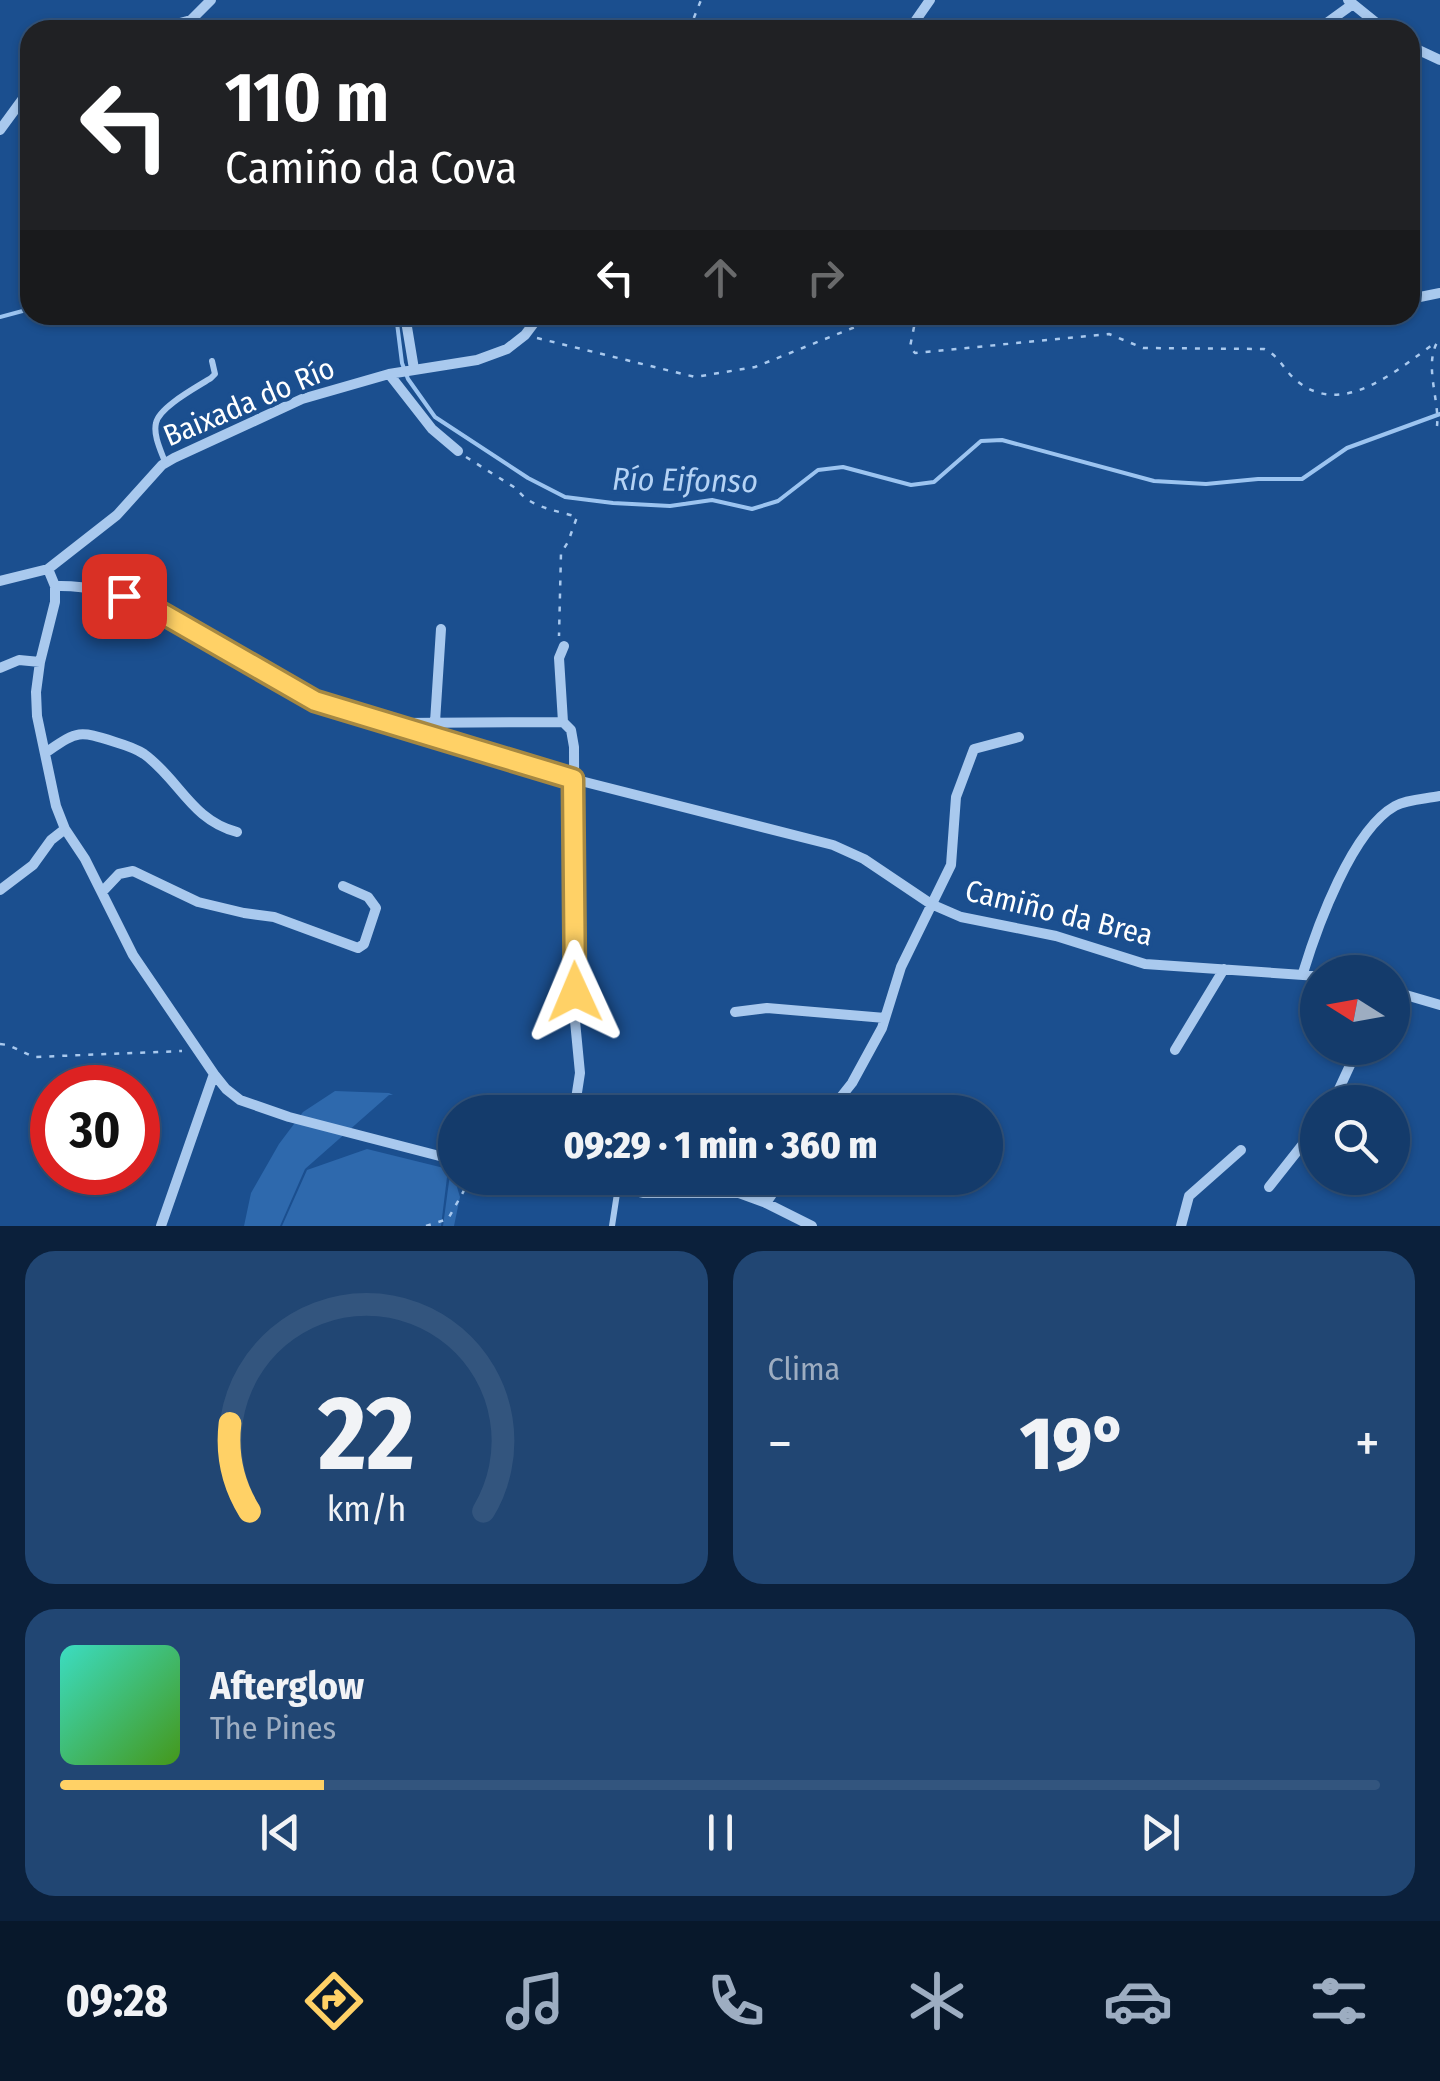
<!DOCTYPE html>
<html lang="es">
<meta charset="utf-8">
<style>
:root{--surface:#143b6b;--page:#214673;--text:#f1f3f6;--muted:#9dadc1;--line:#33557e;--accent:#ffd166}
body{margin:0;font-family:"Fira Sans Condensed",sans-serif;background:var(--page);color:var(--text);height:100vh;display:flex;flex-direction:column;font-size:38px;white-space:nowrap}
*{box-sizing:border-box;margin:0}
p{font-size:32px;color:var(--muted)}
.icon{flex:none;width:55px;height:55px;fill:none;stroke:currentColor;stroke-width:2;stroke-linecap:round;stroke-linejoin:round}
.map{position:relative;height:1226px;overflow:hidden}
.panel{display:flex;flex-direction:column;gap:25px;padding:25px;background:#0b203b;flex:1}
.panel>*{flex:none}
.guide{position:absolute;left:20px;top:20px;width:1400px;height:305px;border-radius:30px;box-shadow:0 2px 8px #0004,0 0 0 2px var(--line);background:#202124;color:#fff;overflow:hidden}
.needle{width:65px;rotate:281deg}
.controls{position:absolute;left:1300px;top:955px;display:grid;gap:20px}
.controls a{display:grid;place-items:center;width:110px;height:110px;border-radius:50%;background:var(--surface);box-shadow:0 2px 8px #0004,0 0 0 2px var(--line);font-size:50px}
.speed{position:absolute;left:30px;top:1065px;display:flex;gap:20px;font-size:50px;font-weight:700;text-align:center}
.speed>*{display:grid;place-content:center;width:130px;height:130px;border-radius:50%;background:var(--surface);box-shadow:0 2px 8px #0004,0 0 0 2px var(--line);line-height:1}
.speed .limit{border:15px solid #d22;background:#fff;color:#111}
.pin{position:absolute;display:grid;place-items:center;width:85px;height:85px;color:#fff;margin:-42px;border-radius:20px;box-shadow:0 5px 15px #0006}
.me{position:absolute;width:110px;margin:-55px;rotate:359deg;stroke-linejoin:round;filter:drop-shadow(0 0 8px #0008)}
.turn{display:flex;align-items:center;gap:35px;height:210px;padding:0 40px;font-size:45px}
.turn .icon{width:130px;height:130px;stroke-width:2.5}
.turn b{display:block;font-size:70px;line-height:85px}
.lanes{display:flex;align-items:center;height:95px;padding:0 40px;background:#0003;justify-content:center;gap:50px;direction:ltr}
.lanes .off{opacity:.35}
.big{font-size:75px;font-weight:800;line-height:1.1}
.panel .widget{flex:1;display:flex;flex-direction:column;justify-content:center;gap:15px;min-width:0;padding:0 35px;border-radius:30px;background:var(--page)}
.panel .dial{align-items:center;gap:0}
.dial svg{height:260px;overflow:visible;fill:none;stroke:var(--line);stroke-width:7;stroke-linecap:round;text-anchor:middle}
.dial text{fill:var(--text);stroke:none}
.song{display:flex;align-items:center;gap:30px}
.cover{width:120px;height:120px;border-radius:15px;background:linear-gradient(135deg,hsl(170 70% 55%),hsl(100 70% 35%))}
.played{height:10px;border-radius:5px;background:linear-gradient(90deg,var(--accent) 20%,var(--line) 20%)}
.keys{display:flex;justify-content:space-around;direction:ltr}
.heat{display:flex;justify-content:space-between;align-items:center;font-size:55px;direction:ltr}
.panel .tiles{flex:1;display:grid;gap:25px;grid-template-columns:1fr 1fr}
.widget:last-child{grid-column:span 2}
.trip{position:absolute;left:438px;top:1095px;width:565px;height:100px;border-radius:50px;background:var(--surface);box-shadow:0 2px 8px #0004,0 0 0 2px var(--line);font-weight:800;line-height:100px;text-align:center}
.dock{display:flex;height:160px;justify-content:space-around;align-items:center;background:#08182b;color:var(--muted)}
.dock .icon{width:70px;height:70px}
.dock .selected{color:var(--accent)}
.dock b{font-size:45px;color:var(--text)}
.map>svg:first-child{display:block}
.green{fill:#2e69ad}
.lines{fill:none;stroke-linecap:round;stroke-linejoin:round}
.stream{stroke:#9cc4f0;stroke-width:4}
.path{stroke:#a9c9ee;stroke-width:2.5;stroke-dasharray:5 8;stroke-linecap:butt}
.service{stroke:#a9c9ee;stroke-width:6}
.minor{stroke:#a9c9ee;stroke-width:10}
.route-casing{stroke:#a68842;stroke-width:25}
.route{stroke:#ffd166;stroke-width:18}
.labels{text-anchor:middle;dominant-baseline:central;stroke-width:8;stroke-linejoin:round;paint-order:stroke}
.street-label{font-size:30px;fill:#fff;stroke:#1b4f8f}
.water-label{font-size:32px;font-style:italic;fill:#b5d3f5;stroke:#1b4f8f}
</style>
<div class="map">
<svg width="1440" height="1226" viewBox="0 0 1440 1226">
<rect width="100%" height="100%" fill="#1b4f8f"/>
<!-- green -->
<path class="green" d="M335,1091L389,1093L393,1095H389L305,1169L280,1226H244L251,1193L279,1144L303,1112Z
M367,1149L448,1169L441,1226H282L307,1170Z
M451,1167L460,1197L454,1226H443Z"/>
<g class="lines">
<!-- stream -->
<path class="stream" d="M396,315L402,363L408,379L435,417L528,478L565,497L613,503L670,506L712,500L752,509L778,501L818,470L843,467L911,485L934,482L981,441L1002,440L1154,481L1206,484L1258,479H1302L1347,448L1440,414
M0,317L30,309"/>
<!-- path -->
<path class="path" d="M660,30L662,27L669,30
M689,30L701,0
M911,315L915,322L910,347L915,353L1109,334L1143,348L1264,349C1280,356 1284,371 1297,381C1343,419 1398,369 1435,343
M537,338L695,377L755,367L855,327L900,315
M1437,426C1440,400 1422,361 1440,338
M466,457L517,489C530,508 556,510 577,517L568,542L561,553L559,636
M0,1044L8,1045L34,1057L182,1051
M426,1226L448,1219L471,1178"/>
<!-- service -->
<path class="service" d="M165,462C161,451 153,435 156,423C159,407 197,387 211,378L215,374L212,361
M612,1226L618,1187"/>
<!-- minor -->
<path class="minor" d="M1348,0L1385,30
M83,30L111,25L149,30
M154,30L191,20L211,0
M909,30L930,0
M1317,30L1353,4
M1410,46L1440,60
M0,130L30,89
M1410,299L1440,293
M405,315L414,369
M389,374L432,429L458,451
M48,569L55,586V602L40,662L36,692L37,716L56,806L65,829L85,859L133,955L214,1074L226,1089L240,1100L289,1117L455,1160
M0,581L48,569L117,515L162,465L174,458L302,399L389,374L477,360L507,349L525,335L540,315
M55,586C85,585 118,593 146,605L296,691L333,708L489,752L573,779L833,845L864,859L931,904L961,917L1056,936L1145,964L1318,976
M564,646L559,658L563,722L571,730L574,747L575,1021L580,1073L574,1112
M0,668L19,660L40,662
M435,722L441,629
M399,723L563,722
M45,753C78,731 77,730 115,742C125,745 135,748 144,754C179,779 191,820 237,832
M0,890L33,865L51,840L65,829
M102,892L119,874L133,871L198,902L244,913L274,917L358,948L364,944L376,908L368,897L343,886
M1303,973C1317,927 1352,830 1395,806C1408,799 1426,799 1440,796
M1392,991L1440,1005
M735,1012L767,1008L885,1018
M1175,1050L1224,969
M1333,1102L1358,1048
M829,1112L852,1083L882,1028L901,967L951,865L956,797L974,749L1019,737
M562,1178L591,1181L644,1193H739L766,1203L812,1226
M1269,1187L1318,1125
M766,1203L783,1178
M161,1226L214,1074
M1181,1226L1189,1196L1241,1150"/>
</g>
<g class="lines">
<defs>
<path id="route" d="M124,596L146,604L315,701L573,779L575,992"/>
</defs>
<!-- route casing -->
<use href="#route" class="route-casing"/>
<!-- route -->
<use href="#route" class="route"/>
</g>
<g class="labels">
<!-- street labels -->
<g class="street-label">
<text transform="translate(249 402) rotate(-23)">Baixada do Río</text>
<text transform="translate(1059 913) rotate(14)">Camiño da Brea</text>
</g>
<!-- water labels -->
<g class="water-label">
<text transform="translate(685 480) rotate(1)">Río Eifonso</text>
</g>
</g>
</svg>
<div class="controls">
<a><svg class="needle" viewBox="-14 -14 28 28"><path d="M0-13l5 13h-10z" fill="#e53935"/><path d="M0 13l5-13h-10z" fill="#9dadc1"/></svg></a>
<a><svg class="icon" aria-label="search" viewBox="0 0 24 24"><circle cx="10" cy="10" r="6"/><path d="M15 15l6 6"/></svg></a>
</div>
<div class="speed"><div class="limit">30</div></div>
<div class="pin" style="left:124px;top:596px;background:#d93025"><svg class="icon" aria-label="arrive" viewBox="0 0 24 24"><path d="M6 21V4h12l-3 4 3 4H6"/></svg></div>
<svg class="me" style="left:575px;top:992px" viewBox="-20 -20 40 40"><path d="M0-17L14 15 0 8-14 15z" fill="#ffd166" stroke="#fff" stroke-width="4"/></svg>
<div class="trip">09:29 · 1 min · 360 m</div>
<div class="guide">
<div class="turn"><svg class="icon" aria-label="left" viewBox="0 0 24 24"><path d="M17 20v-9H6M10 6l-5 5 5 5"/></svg><div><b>110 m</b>Camiño da Cova</div></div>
<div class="lanes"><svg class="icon" aria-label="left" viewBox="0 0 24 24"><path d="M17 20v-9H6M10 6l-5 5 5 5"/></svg><svg class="icon off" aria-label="ahead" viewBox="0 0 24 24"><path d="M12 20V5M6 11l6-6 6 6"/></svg><svg class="icon off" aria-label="right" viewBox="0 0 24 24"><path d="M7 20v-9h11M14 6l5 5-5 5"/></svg></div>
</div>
</div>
<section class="panel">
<div class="tiles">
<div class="widget dial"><svg viewBox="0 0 100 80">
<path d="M14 69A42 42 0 1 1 86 69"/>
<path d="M14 69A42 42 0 0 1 8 42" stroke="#ffd166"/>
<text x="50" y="56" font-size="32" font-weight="700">22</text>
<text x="50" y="72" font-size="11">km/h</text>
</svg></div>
<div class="widget"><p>Clima</p>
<div class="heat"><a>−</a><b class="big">19°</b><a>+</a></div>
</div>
<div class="widget">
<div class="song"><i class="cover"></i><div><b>Afterglow</b><p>The Pines</p></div></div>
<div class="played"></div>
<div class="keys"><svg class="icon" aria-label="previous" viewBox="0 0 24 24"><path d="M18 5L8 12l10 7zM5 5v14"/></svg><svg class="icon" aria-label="pause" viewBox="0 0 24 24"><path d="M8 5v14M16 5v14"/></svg><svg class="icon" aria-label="next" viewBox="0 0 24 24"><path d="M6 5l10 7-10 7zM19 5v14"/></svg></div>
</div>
</div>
</section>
<nav class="dock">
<b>09:28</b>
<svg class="icon selected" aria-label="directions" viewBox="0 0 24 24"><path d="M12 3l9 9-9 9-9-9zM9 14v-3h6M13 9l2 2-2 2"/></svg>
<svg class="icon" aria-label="music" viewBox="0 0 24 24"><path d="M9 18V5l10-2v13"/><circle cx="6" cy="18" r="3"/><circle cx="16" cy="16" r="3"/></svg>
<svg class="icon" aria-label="phone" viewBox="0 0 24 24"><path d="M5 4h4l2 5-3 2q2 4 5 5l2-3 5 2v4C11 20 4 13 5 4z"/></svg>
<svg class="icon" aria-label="climate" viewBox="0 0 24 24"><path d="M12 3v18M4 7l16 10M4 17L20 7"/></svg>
<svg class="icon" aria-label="car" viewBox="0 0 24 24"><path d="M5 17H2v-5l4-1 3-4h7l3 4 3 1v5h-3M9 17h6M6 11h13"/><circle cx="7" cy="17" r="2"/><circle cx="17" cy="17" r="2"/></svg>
<svg class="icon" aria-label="filters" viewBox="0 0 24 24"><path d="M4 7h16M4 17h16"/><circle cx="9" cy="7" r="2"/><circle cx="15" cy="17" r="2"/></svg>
</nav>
